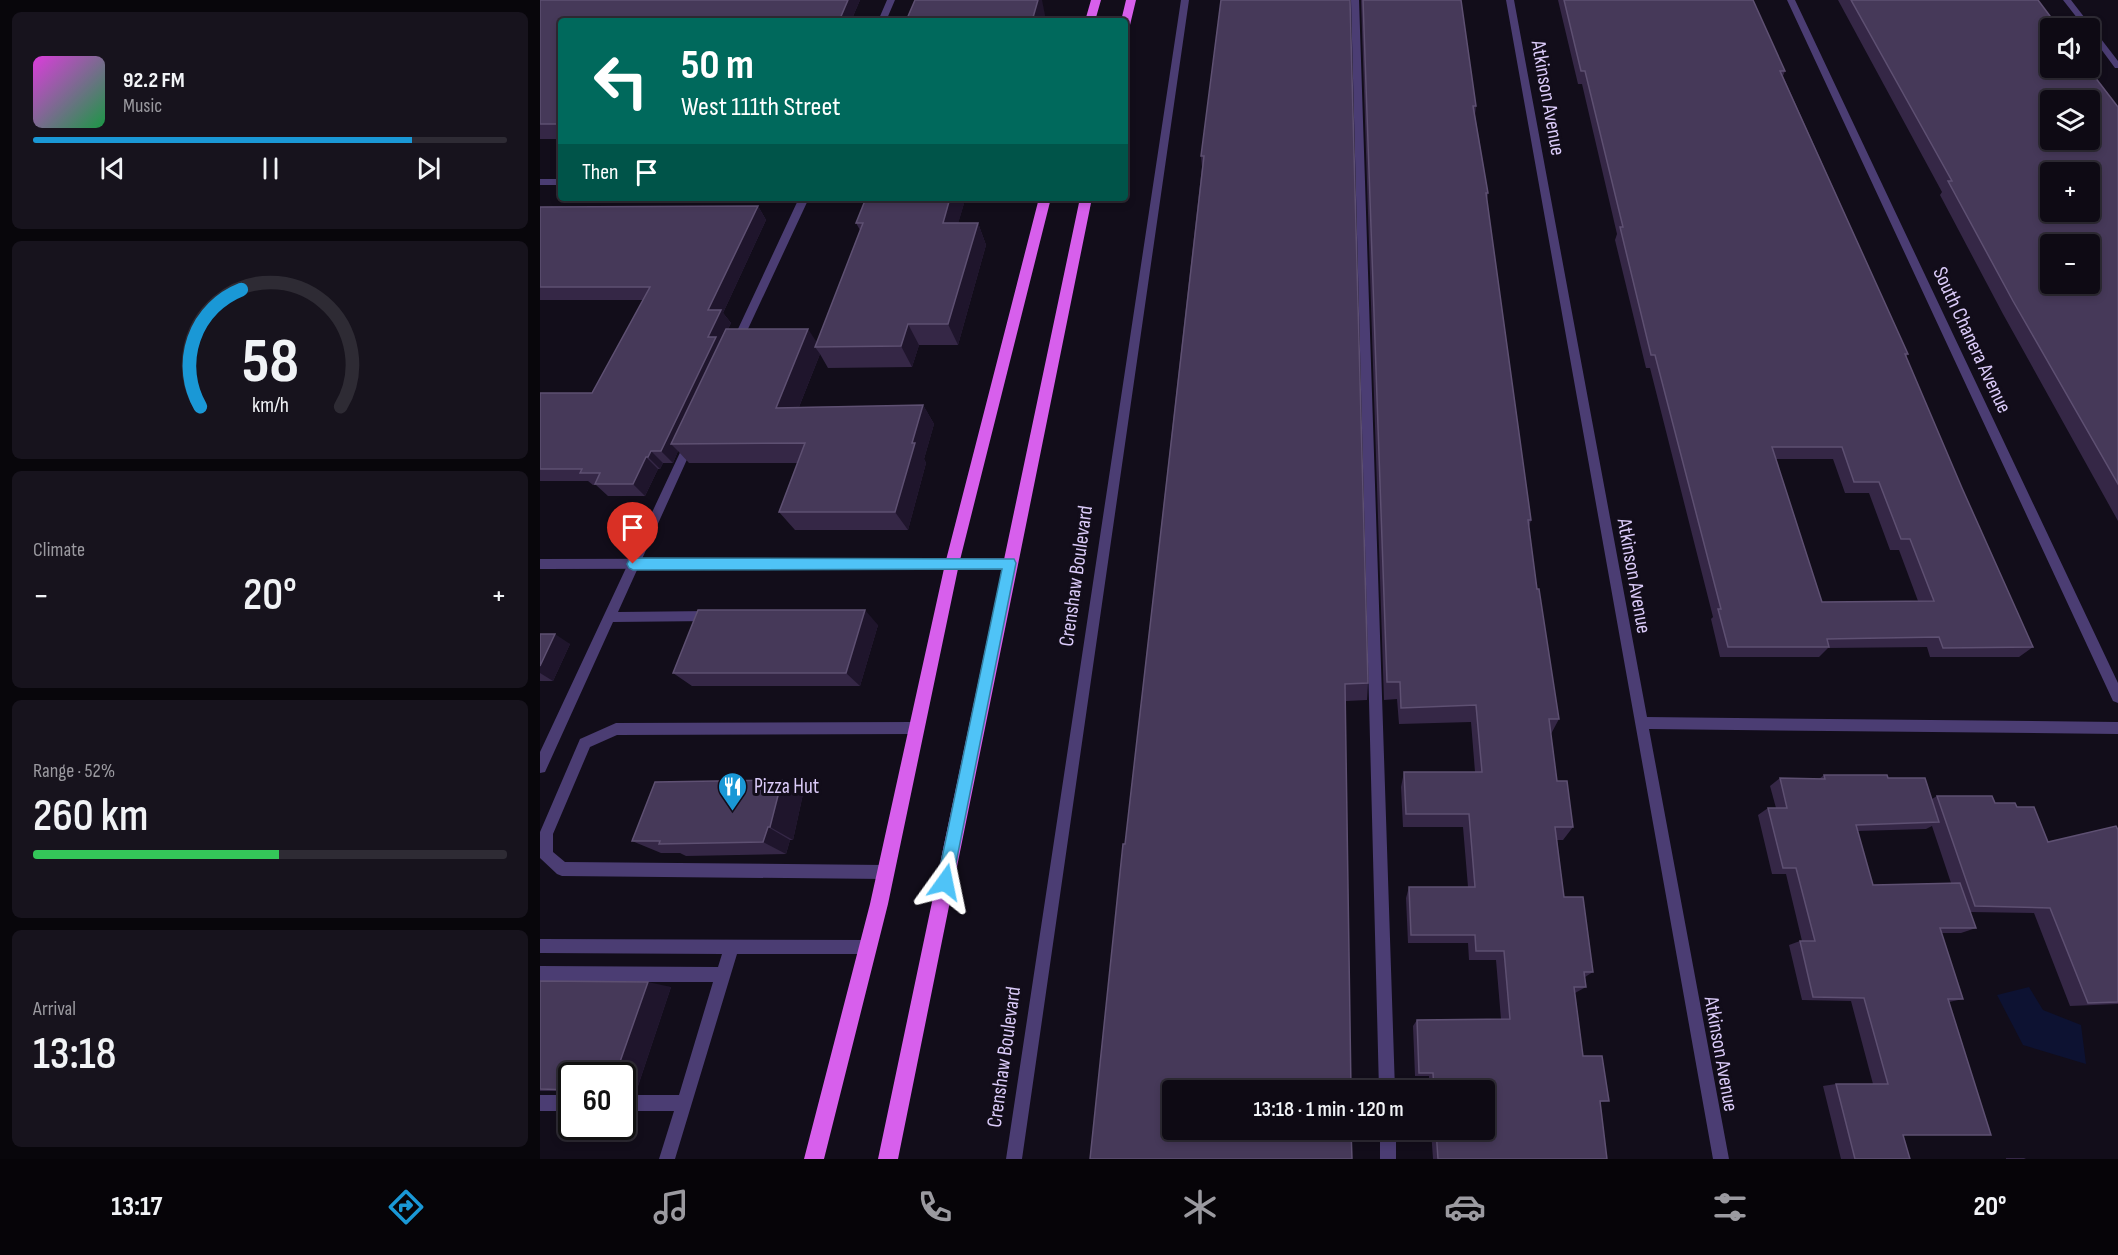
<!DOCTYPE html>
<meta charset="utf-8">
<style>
:root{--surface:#0e0a14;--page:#17131d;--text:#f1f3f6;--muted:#9b9aa0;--line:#2e2b34;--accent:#1a98d6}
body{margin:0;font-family:"Sofia Sans Condensed",sans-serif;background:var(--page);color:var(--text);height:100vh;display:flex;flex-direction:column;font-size:22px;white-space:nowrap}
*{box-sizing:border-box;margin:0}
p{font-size:20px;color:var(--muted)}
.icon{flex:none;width:33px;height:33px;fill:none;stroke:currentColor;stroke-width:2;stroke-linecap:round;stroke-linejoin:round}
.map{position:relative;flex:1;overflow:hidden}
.details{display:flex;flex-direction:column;gap:12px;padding:12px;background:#08060b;width:540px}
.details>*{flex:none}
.banner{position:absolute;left:18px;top:18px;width:570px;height:183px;border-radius:6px;box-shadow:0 3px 9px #0003,0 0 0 2px var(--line);background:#00695c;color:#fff;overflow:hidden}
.fabs{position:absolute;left:1500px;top:18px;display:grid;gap:12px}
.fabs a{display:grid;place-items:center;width:60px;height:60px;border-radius:6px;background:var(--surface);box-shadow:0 3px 9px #0003,0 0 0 2px var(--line);font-size:30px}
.speed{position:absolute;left:18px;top:1062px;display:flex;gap:12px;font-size:30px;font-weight:700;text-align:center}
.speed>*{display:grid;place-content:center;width:78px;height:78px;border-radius:50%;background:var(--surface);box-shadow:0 3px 9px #0003,0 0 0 2px var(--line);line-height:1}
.speed .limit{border:3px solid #111;border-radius:9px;background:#fff;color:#111}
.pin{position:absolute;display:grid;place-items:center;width:51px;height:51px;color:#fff;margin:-62px -26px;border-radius:50% 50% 50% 0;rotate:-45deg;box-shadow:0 0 6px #0007}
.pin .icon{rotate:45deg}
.me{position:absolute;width:66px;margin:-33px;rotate:12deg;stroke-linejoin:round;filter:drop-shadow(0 0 4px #0008)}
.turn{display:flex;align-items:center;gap:21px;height:126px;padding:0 24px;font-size:27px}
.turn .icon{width:78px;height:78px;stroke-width:2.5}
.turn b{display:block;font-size:42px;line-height:51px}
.then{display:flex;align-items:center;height:57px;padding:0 24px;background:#0003;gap:12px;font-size:22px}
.big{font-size:45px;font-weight:600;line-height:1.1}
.details .widget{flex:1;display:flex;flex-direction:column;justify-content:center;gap:9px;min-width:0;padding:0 21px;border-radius:9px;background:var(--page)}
.details .dial{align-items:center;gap:0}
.dial svg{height:156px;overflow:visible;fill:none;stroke:var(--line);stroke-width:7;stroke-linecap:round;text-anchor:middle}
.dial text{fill:var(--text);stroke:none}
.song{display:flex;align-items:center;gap:18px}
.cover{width:72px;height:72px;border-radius:9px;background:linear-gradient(135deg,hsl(300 70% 55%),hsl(140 70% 35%))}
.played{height:6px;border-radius:3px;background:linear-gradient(90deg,var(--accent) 80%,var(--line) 80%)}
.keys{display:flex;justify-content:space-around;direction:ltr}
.heat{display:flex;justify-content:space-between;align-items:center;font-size:33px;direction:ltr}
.charge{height:9px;border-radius:4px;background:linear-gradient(90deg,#34c759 52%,var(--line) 0)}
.trip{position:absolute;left:622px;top:1080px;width:333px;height:60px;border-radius:6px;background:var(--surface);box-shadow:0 3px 9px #0003,0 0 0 2px var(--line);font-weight:600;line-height:60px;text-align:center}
.menu{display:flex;height:96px;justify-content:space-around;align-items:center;background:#060408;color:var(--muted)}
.menu .icon{width:42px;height:42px}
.menu .active{color:var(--accent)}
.menu b{font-size:27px;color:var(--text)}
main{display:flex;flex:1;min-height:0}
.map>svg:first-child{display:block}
.water{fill:#0d1232}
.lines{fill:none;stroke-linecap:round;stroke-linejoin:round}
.lane{fill:#4b3d73;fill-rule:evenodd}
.street{fill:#4b3d73;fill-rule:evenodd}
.primary{fill:#d75fec;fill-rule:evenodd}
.wall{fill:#352746;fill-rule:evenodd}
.shaded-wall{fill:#1f152c}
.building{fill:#463959;stroke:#5e5072;stroke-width:1.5;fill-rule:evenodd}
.route{fill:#4fc3f7;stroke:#337fa1;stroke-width:1.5}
.labels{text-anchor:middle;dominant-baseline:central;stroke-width:6;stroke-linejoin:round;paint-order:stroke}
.street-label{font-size:21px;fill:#dbcbf9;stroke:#120d1a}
.poi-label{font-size:21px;fill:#dbcbf9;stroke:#120d1a;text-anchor:start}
</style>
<main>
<section class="details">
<div class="widget">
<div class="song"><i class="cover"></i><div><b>92.2 FM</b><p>Music</p></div></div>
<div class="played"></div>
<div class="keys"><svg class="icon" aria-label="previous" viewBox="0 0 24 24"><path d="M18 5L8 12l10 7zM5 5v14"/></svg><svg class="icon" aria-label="pause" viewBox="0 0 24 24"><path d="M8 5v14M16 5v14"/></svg><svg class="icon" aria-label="next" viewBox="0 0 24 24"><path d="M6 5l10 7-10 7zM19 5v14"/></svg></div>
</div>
<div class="widget dial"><svg viewBox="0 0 100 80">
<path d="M14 69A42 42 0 1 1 86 69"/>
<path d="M14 69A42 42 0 0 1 35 9" stroke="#1a98d6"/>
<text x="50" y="56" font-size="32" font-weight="700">58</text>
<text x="50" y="72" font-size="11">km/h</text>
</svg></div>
<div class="widget"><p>Climate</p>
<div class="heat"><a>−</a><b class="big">20°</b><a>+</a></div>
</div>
<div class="widget"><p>Range · 52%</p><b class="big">260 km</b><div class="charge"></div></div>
<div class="widget"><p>Arrival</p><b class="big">13:18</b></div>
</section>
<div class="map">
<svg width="1578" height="1159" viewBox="0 0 1578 1159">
<rect width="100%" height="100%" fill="#120d1a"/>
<!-- water -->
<path class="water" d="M1489,987L1503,1010L1541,1025L1546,1064L1483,1045L1457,995Z"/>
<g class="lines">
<!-- lane -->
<path class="lane" d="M347,0H355L346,21H338Z
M811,0H819L855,1090H839Z
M259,198H269L201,344L200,347H192L191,344Z
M149,440L154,444L78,612L171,611L175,612L177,616L175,620L171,621L73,622L5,772L0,773V752L144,444Z
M375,722L380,724L382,728L380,732L375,734L77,735L50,747L13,834V852L25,862L345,865L350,867L352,872L350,877L345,879L22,876L17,874L0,858V832L40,739L76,723Z
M0,939L328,940L333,942L335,947L333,952L328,954H197L135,1159H119L134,1111H82V1095H139L173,982H0V966L178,967L182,954L0,953Z
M0,1095H32V1111H0Z
M840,1130H856V1159H840Z"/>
<!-- street -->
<path class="street" d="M641,0H649L482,1159H466Z
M966,0H974L1107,717L1578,722V734L1109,729L1189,1159H1173Z
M1247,0H1255L1578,683V703L1573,701Z
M1523,0H1531L1578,61V68H1575L1550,34V28H1545Z
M0,179H21V185H0Z
M470,558L474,559L476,563L474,567L470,568L0,569V559Z"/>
<!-- primary -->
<path class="primary" d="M551,0H561L555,21H545Z
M586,0H596L590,25L585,28V21H581Z
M499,198H511L419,564L348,904L284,1159H264L330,904L405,564Z
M540,198H552L358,1159H338Z"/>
</g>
<!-- wall -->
<path class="wall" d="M0,0H320L311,21H21V139H0Z
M681,0L828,683L827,700L806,701L585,844L662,167L661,156Z
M821,0H921L936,106L935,115L948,193L947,200L991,520L989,527L997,589L1019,719L1011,734L1017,781L1033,827L1023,840H1017L1024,897L1053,972L1045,977L1046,987L1035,993L1043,1056L1069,1101L1060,1102L1067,1159H893L891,1130H945V1090H889V1076H875L873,1026L877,1020L961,1019L956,960H929L928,943H868L866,898L869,887H928L923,827H863L861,787L864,772H935L931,722L859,724L857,699L844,700Z
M1018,0H1213L1245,71L1243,76L1368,354L1366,357L1422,488L1493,647L1479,657H1390L1387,647L1288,648L1279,657H1180L1171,619L1173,617L1110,368H1106L1075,240L1077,234L1042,84H1038ZM1236,459H1293L1305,493H1329L1350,550H1359L1378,601L1282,602Z
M1298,0H1498L1578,107V521L1463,314L1400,195L1402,192Z
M425,200L418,223H438L446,245L418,345H379L372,367L288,368L280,354L259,407L383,405L394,424L384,459L386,463L368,530H255L239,512L258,463H149L138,451L133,463H123L120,469H118L105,496H68L56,485H53L48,481H0V393H52L103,300H0V207L218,206L226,220L183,313L191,323L188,329L277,343L320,230L316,223Z
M338,625L320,686H152L133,673Z
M0,634L30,644L13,681H0Z
M1284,775L1348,778L1392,799L1397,796L1455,803L1477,807L1508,842L1578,830V1004L1530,1006L1494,913L1430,912L1436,928L1421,933H1401L1423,999L1409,1002L1363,1135L1370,1159H1301L1283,1086L1296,1084H1333L1311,1001L1262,1000L1249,945L1260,941H1262L1246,874H1232L1218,815L1228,808H1236L1230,786L1240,778L1279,779ZM1392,826L1411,883L1333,885L1317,831L1386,829Z
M242,780L263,794L253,840H250L246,854L146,856L140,853H121L92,841Z
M0,981L131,987L96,1092L82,1091V1076H32V1091H0Z
M1466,1158H1484L1486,1159H1466Z"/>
<!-- shaded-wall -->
<path class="shaded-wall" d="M308,0H320L311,21H299Z
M498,0H502L505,15L504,21H492Z
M410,198H425V200L412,245L403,223Z
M218,206L226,220L183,313L191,323L131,444L138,451L133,463L121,451L168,337V310Z
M438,223L446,245L418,345L408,324Z
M368,324L379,345L372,367L361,346Z
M268,329L280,347H275L280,354L251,427L236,408Z
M383,405L394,424L384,459L386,463L368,530L355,512L372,443Z
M111,451L123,463L120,469L108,457Z
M106,457L118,469L105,496L93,484Z
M325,610L338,625L320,686L306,673Z
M15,634L30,644L13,681L0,673V666Z
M242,780L263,794L253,840L230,827Z
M228,827L250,840L246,854L223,842Z
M108,982L131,987L96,1092L82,1091V1076H75Z"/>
<!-- building -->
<path class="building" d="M0,0H308L299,21H21V124H0Z
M375,0H498L492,21H366Z
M681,0H810L828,683L805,684L811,1090H633V1130H811L812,1159H550L583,844H585L664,156H661Z
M823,0H921L936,106H933L948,193H946L991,520H988L997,589H999L1019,719H1009L1017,781H1027L1033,827H1015L1024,897H1043L1053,972H1044L1046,987H1034L1043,1056H1062L1069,1101H1060L1067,1159H898L896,1130H945V1090H894L893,1073H879L877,1020L970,1019L964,951H936L935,935H871L869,887H935L929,814H866L864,772H942L936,705L861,708L860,682H847Z
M1024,0H1213L1245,71H1240L1368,354H1365L1422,488L1493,647L1403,648L1399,637L1287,639L1289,647H1188L1178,609H1181L1115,355H1111L1080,227H1083L1045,71H1041ZM1232,447H1302L1314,482H1339L1361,539H1370L1394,601L1282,602Z
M1311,0H1498L1519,28H1510V68H1548L1578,107V484L1473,301L1408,181H1412ZM1510,100H1550V140H1510ZM1510,172H1550V212H1510ZM1510,244H1550V284H1510Z
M326,198H410L403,223H438L408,324H368L361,346L275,347L323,223H316Z
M218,206L168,310H181L168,337H176L121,451H111L108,457H106L93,484H55L60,473H40L42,469H0V393H52L110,287H0V207Z
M186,329H268L236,408L383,405L372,443H375L355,512H239L265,443L131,444Z
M158,610H325L306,673H133Z
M0,634H15L0,666Z
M1284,775H1347L1348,778H1385L1399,822L1316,825L1333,885L1420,883L1436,928H1400L1423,999H1408L1451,1135H1363L1370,1159H1315L1296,1084H1348L1324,998L1273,997L1260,941H1275L1256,868H1243L1228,808H1247L1240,778L1285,779Z
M242,780L230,827H228L223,842L119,844L120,841H92L115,782Z
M1397,796H1452L1455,803H1475L1477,807H1494L1508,842L1576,826L1578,830V1002L1548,1003L1510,908L1435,906Z
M0,981L108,982L75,1076H32V1090L0,1089Z"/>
<!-- route -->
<path class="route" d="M93,558L474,559L476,563L411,888L405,890L400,888L397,882L462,569L93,570L89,568L87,564L89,560Z"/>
<!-- icons -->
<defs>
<symbol id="restaurant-pin" viewBox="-11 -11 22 30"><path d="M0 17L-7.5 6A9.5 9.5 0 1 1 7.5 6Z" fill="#1a98d6" stroke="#120d1a"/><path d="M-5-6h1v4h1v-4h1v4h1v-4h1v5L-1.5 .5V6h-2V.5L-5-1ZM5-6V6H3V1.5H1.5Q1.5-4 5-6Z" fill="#fff"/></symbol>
</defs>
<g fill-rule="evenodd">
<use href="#restaurant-pin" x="176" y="770" width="33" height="45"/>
</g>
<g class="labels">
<!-- street labels -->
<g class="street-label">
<text transform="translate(1008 98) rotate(80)">Atkinson Avenue</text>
<text transform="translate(1432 340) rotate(65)">South Chanera Avenue</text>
<text transform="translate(536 576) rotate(-82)">Crenshaw Boulevard</text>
<text transform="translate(1094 576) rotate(80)">Atkinson Avenue</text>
<text transform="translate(1181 1054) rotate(80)">Atkinson Avenue</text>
<text transform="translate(464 1057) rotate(-82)">Crenshaw Boulevard</text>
</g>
<!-- poi labels -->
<g class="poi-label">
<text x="214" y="786">Pizza Hut</text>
</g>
</g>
</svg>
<div class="fabs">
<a><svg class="icon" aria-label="sound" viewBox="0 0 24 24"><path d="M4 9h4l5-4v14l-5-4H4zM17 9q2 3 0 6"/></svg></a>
<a><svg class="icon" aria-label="layers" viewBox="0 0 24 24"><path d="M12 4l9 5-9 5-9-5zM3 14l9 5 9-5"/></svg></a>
<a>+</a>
<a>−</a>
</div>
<div class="speed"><div class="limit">60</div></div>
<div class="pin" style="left:93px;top:564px;background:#d93025"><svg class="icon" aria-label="arrive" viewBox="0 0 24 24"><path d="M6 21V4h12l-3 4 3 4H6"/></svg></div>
<svg class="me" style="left:405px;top:882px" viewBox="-20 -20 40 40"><path d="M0-17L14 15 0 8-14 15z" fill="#4fc3f7" stroke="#fff" stroke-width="4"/></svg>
<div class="trip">13:18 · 1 min · 120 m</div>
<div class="banner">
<div class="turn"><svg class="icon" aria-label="left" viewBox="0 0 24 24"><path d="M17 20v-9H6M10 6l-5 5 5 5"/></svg><div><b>50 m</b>West 111th Street</div></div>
<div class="then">Then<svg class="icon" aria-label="arrive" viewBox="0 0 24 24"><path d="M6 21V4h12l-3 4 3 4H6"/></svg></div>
</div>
</div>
</main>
<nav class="menu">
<b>13:17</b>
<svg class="icon active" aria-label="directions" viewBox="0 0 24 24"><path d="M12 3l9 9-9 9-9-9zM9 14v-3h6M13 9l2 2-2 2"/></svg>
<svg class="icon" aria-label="music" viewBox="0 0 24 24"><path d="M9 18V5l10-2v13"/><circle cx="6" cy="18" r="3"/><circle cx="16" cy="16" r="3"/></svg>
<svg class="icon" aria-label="phone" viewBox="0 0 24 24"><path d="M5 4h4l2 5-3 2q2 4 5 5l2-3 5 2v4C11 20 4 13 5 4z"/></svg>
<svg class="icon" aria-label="climate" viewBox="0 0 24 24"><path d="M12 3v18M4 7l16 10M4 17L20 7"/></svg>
<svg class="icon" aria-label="car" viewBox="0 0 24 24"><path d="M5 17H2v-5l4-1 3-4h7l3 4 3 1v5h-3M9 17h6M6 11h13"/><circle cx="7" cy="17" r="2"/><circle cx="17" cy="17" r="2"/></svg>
<svg class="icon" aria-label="filters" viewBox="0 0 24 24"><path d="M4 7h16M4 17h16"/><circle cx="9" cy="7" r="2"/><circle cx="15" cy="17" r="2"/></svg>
<b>20°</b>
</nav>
